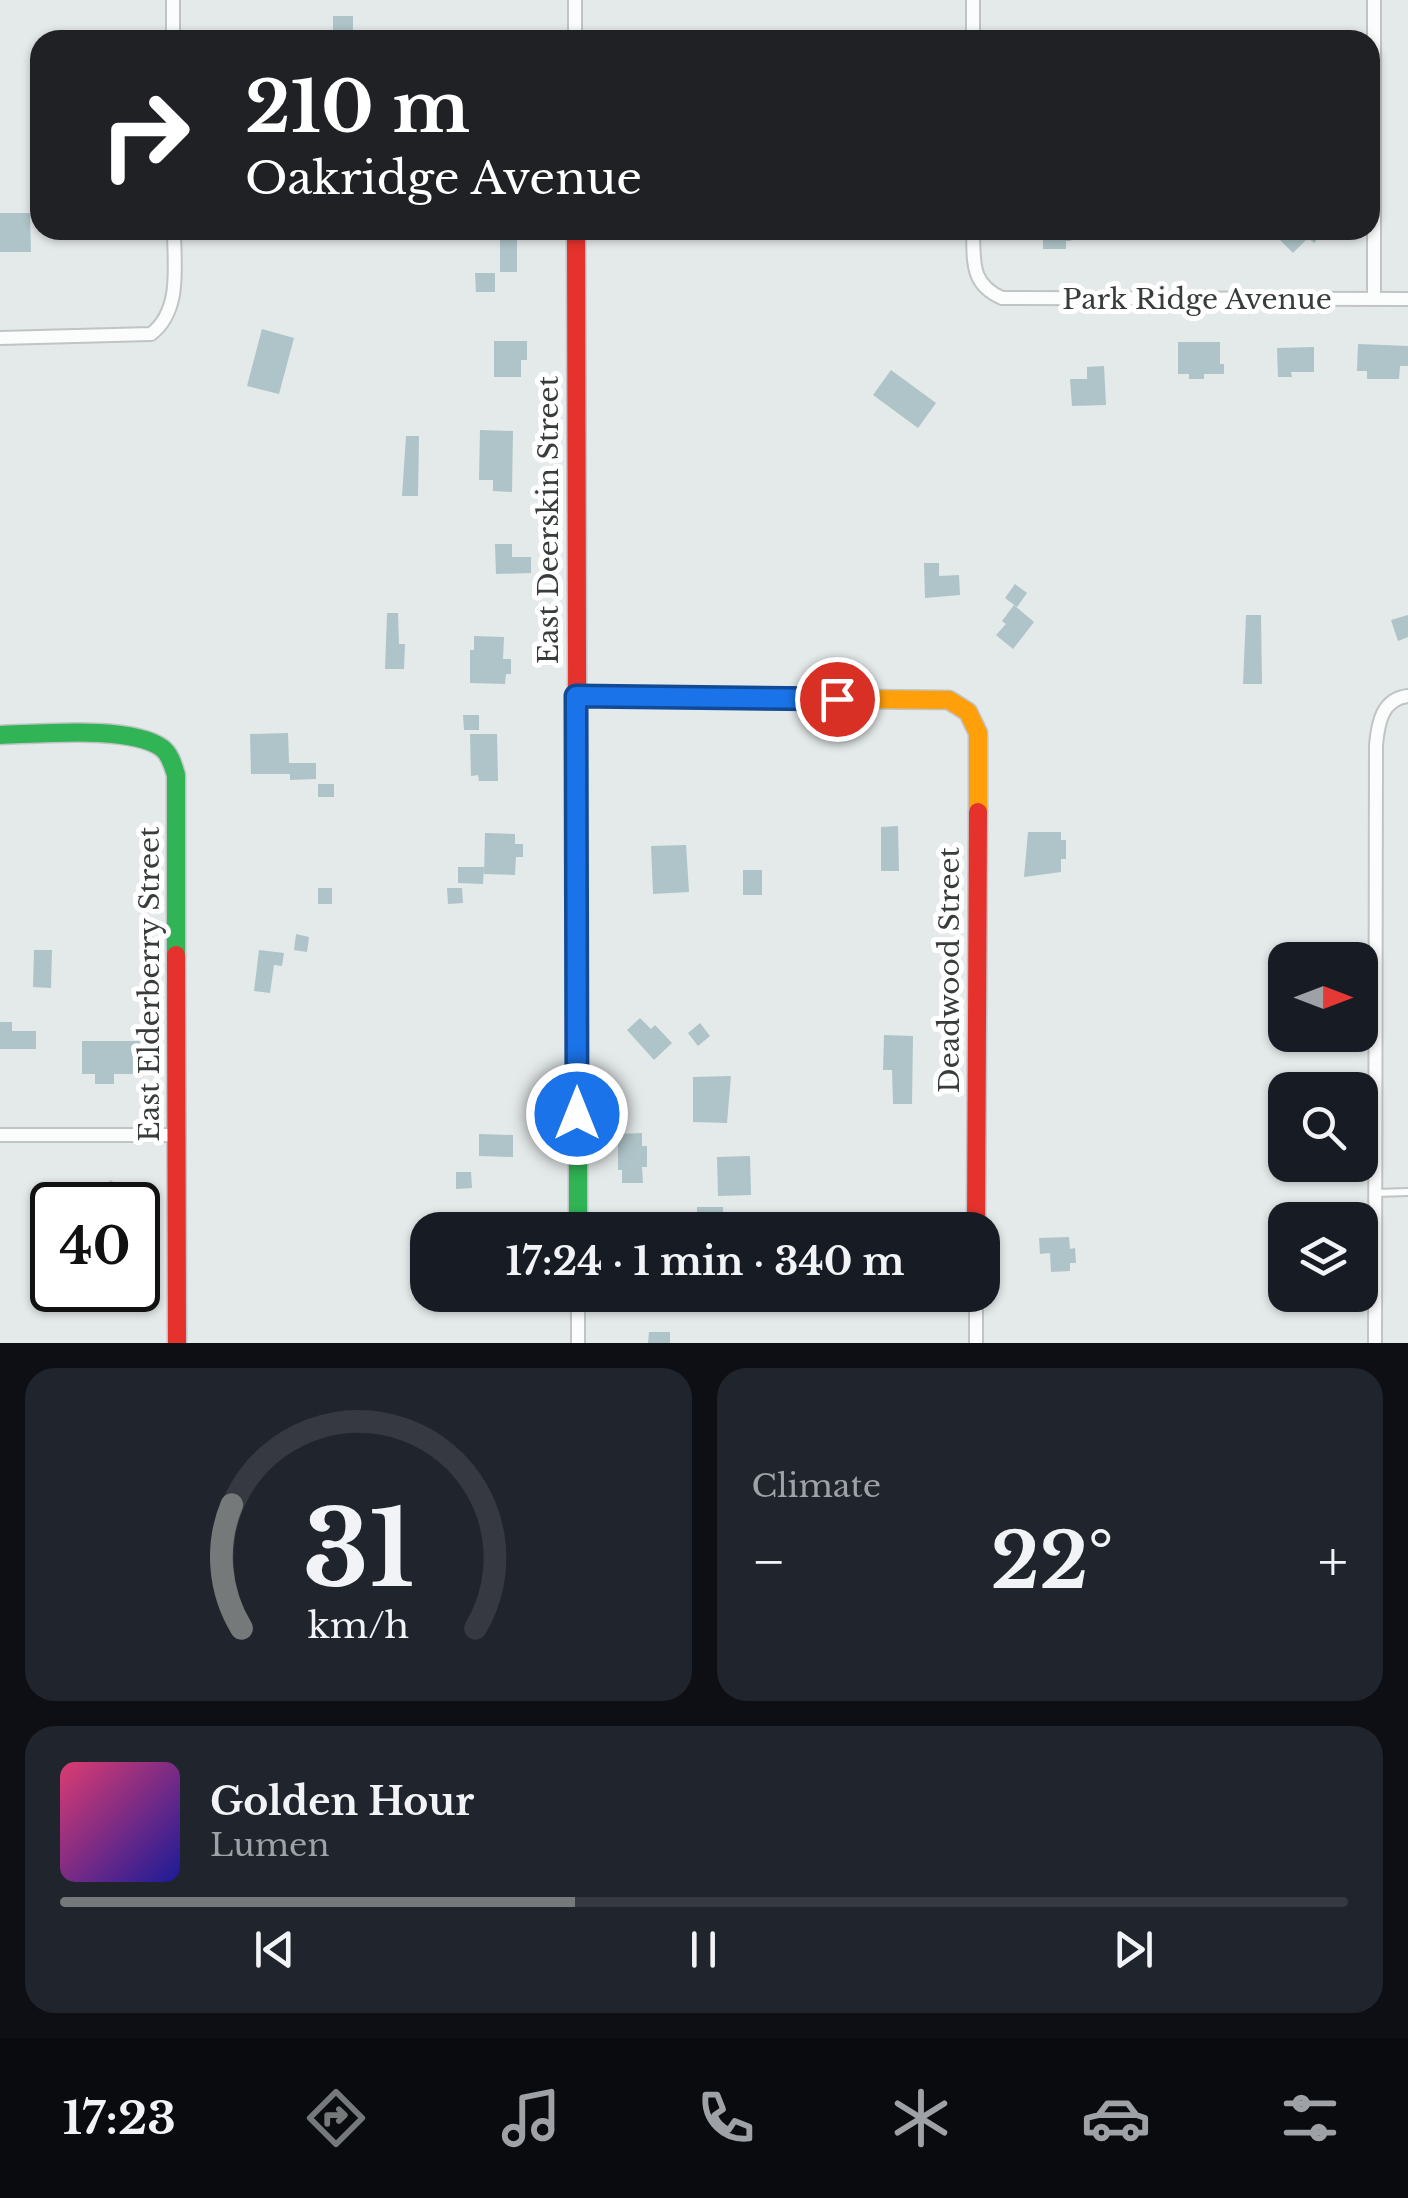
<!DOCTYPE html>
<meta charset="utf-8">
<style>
:root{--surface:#171b24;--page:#20242c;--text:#f1f3f6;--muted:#9ea1a6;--line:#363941;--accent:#75797a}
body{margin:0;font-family:"Libre Baskerville",serif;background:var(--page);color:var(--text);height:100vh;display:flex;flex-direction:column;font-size:38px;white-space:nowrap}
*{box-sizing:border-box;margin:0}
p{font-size:32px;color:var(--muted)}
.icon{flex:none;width:55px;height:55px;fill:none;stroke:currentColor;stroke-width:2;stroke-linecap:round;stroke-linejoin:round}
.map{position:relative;height:1343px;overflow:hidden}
.drawer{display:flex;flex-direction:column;gap:25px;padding:25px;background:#0d0f14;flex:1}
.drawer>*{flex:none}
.hud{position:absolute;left:30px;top:30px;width:1350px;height:210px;border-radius:30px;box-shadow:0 2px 8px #0004;background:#202124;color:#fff;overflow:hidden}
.needle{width:65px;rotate:90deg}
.tools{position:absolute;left:1268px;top:942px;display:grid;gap:20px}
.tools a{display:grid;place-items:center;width:110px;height:110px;border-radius:20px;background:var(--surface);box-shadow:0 2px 8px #0004;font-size:50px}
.speed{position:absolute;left:30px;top:1182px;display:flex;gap:20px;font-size:50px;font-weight:700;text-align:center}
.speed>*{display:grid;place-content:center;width:130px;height:130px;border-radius:50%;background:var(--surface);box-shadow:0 2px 8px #0004;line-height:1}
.speed .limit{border:5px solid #111;border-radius:15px;background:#fff;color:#111}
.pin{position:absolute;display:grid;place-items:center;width:85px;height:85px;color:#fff;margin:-42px;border:5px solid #fff;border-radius:50%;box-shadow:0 2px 10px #0007}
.me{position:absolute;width:110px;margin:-55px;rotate:0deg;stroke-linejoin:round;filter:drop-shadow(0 0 8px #0008)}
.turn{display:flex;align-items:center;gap:35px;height:210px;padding:0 50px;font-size:45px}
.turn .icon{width:130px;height:130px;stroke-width:2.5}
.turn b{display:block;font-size:70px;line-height:85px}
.big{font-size:75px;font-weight:700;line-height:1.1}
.drawer .widget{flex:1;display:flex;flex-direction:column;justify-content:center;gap:15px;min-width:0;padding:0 35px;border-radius:30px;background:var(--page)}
.drawer .dial{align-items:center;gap:0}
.dial svg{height:260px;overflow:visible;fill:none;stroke:var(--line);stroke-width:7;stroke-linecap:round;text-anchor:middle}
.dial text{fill:var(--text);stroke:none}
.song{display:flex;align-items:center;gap:30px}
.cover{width:120px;height:120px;border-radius:15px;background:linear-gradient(135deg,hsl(340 70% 55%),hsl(240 70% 35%))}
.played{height:10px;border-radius:5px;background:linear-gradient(90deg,var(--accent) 40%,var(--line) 40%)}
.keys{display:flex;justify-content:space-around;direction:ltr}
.heat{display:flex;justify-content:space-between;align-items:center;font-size:55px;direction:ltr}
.drawer .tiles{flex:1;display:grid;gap:25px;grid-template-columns:1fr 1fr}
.widget:last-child{grid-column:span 2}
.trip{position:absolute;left:410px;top:1212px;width:590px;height:100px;border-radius:30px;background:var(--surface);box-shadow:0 2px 8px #0004;font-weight:700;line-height:100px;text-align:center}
.tab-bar{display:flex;height:160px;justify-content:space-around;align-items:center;background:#090b0e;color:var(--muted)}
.tab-bar .icon{width:70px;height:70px}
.tab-bar .on{color:var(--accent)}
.tab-bar b{font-size:45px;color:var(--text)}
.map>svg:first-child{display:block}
.building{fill:#aec4c8}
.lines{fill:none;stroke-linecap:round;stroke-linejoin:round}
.lane-casing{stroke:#c1c4c5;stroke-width:10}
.street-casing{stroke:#c1c4c5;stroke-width:16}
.fast-casing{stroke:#c1c4c5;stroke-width:21}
.slow-casing{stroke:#c1c4c5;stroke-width:21}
.jam-casing{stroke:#c1c4c5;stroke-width:21}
.lane{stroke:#fbfcfc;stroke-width:6}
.street{stroke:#fbfcfc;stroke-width:12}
.fast{stroke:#30b455;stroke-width:18}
.slow{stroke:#ff9f0a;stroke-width:18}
.jam{stroke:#e5322d;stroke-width:18}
.route-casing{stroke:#114b97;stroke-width:25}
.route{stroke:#1a73e8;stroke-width:18}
.labels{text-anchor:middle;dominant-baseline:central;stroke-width:10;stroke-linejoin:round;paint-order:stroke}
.street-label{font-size:28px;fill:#393c3d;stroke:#fff}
</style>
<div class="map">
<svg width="1408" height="1343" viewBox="0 0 1408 1343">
<rect width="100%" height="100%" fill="#e4e9ea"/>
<!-- building -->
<path class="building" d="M333,16H353V32H333Z
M0,213H30L31,252H0Z
M1043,230H1071V241H1066V249H1043Z
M1270,230H1326L1314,243L1308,238L1293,253Z
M500,234H517V272H500Z
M475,273H495V292H476Z
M262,329L294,338L279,394L247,386Z
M494,341H527V360H521V377H494Z
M1178,342H1220V364H1224V374H1204V379H1189V374H1178Z
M1358,344L1408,346V366H1400L1399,379H1367V371H1357Z
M1314,347V372H1291L1292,377H1278L1277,348Z
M1104,366L1106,405L1072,406L1070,379H1087V367Z
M891,370L936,403L918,428L873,395Z
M480,430L513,431L512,492L493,491V480H479Z
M406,436H419L418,496H402Z
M495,544H512V557H531V573L496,574Z
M924,563H939V576L959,575L960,595L925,598Z
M1015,584L1027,593L1017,607L1005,598Z
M1014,605L1034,622L1013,649L996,635L1006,624L1002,621Z
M387,613H398L399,644H405L404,669H385Z
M1246,615H1261L1262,684H1243Z
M1408,615V637L1398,641L1391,620Z
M474,636L504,637L503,659H511V674H506L505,684L470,683V650H474Z
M463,715H479V730H464Z
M288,733L289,763H316V779L290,780V774H251L250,734Z
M470,734H497L498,781H479L478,775L471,776Z
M318,784H334V797H318Z
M898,826L899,871H881V827Z
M1028,832H1061V840H1066V859H1061V872L1024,877Z
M485,833L515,834V844H523V857H516L515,875L484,874Z
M686,845L689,892L653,894L651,846Z
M458,867H484L483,884L458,883Z
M743,870H762V895H743Z
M318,888H332V904H318Z
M447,888H462L463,903L448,904Z
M296,934L309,937L307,952L294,950Z
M34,950H52L51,988L33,987Z
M259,950L284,953L282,966L274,965L270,993L254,991Z
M640,1018L651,1029L655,1025L672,1043L654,1060L627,1030Z
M0,1022H12V1031H36V1049H0Z
M700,1023L710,1036L698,1046L688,1033Z
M884,1035L913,1036L912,1104H893L892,1070H883Z
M82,1041H141V1074H114V1084H95V1074H82Z
M731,1076L727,1123L693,1122V1077Z
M642,1133V1146H647V1167H642L643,1183H622V1170H618V1134Z
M479,1134L513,1135V1157L479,1156Z
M750,1156L751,1195L718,1196L717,1157Z
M456,1172H471L472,1188L456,1189Z
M111,1180L120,1189L126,1182L134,1191L126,1200L131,1205H86Z
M697,1207H723V1221L697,1220Z
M1069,1237L1070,1249L1075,1248L1076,1263H1070V1271L1051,1272L1050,1253L1040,1254L1039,1238Z
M649,1332H670V1343H648Z"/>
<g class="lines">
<defs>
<path id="lane" d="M1376,1193L1408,1192"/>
<path id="street" d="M173,0V40
M575,0V40
M973,0V40
M1374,0V298
M973,230C974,261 970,284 1002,298L1408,299
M0,338L151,334C182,310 174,265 174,230
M0,1135H178
M578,1295V1343
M976,1295V1343
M1375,1343L1376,745C1378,723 1382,699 1408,696"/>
<path id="fast" d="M0,735C39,734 131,725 162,748C170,754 173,765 176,775V955
M578,1074V1230"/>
<path id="slow" d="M576,696L949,700L968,712L978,733V812"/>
<path id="jam" d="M576,230L578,1074
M176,955L177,1343
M976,1230L978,812"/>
</defs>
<!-- lane casing -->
<use href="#lane" class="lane-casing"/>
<!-- street casing -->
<use href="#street" class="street-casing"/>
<!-- fast casing -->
<use href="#fast" class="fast-casing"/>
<!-- slow casing -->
<use href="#slow" class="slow-casing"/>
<!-- jam casing -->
<use href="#jam" class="jam-casing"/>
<!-- lane -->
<use href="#lane" class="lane"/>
<!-- street -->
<use href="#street" class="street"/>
<!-- fast -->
<use href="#fast" class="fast"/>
<!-- slow -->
<use href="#slow" class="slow"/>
<!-- jam -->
<use href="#jam" class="jam"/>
</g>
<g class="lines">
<defs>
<path id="route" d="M577,1114L576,696L837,699"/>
</defs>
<!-- route casing -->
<use href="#route" class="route-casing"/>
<!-- route -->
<use href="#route" class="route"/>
</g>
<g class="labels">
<!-- street labels -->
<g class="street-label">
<text x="1197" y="299">Park Ridge Avenue</text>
<text transform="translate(548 520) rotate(-90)">East Deerskin Street</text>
<text transform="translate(949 970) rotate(-90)">Deadwood Street</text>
<text transform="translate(149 984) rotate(-90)">East Elderberry Street</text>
</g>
</g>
</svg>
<div class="tools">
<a><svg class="needle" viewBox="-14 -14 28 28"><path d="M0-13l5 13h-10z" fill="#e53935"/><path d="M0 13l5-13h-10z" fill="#9ea1a6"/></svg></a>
<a><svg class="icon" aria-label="search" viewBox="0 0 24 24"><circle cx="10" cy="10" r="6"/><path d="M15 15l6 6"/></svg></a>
<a><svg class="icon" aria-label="layers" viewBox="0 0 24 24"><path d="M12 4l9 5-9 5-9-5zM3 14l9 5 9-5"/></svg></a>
</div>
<div class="speed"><div class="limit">40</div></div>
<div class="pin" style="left:837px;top:699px;background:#d93025"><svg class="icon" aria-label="arrive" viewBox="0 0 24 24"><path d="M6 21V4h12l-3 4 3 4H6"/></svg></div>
<svg class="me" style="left:577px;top:1114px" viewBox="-20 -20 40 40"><circle r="17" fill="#1a73e8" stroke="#fff" stroke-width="3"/><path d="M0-11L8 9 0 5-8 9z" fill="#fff"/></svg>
<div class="trip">17:24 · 1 min · 340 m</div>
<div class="hud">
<div class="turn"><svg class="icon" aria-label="right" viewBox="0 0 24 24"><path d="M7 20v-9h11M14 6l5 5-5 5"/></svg><div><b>210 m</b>Oakridge Avenue</div></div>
</div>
</div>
<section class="drawer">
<div class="tiles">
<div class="widget dial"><svg viewBox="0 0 100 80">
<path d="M14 69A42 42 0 1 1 86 69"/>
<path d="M14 69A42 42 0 0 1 11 31" stroke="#75797a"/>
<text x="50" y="56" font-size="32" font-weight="700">31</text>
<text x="50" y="72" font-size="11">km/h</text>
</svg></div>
<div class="widget"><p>Climate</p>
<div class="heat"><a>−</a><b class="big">22°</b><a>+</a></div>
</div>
<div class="widget">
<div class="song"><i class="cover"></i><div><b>Golden Hour</b><p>Lumen</p></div></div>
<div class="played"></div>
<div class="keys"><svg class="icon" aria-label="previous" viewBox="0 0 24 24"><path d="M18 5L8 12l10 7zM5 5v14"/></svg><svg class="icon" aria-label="pause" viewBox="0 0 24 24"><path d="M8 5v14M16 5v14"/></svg><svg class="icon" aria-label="next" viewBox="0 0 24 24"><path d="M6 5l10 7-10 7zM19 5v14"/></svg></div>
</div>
</div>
</section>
<nav class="tab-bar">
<b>17:23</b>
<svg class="icon on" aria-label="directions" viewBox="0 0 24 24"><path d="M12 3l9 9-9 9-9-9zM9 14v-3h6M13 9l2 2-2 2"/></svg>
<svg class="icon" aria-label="music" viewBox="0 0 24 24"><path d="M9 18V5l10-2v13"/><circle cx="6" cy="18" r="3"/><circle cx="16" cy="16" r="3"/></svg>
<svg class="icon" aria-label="phone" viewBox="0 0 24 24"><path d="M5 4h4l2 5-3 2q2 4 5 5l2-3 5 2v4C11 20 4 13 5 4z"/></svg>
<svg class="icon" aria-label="climate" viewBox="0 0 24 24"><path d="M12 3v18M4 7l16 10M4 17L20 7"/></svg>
<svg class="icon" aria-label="car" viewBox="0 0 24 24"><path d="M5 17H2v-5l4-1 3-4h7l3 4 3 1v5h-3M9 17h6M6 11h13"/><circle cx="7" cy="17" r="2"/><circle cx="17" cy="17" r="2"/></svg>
<svg class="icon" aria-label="filters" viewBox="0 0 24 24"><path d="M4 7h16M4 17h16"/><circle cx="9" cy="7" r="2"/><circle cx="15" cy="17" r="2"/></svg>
</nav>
